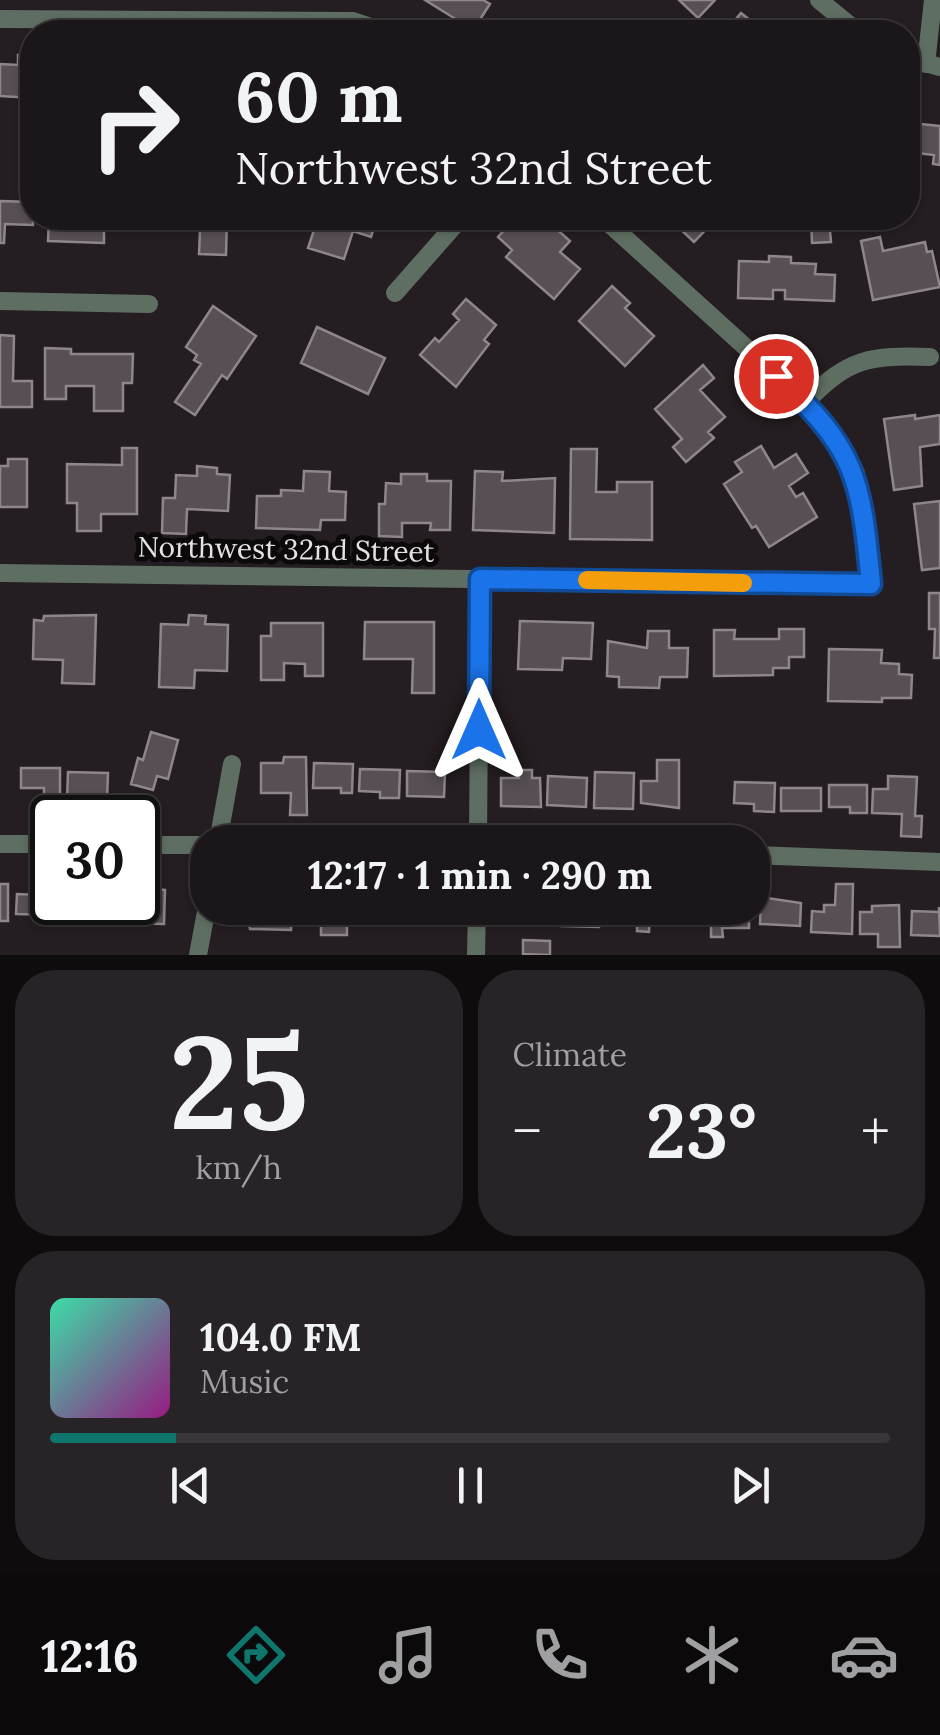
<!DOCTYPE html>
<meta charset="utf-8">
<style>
:root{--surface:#1b1619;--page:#282326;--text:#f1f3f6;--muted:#a09fa2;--line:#393538;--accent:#0f766e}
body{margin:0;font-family:Lora,serif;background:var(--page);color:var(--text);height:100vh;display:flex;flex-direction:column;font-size:38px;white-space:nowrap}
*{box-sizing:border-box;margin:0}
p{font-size:32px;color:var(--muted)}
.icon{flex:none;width:55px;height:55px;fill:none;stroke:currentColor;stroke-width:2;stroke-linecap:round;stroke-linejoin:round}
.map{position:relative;height:955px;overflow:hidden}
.side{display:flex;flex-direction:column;gap:15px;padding:15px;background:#0f0c0e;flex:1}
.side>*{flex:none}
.top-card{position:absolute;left:20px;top:20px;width:900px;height:210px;border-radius:40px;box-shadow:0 2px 8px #0004,0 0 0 2px var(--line);background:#1b1619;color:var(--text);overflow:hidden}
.speed{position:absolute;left:30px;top:795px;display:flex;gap:20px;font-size:50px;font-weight:700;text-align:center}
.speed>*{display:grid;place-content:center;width:130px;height:130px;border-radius:50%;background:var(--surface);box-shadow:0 2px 8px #0004,0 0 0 2px var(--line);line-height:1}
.speed .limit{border:5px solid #111;border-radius:15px;background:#fff;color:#111}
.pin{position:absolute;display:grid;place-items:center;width:85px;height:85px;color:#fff;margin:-42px;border:5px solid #fff;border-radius:50%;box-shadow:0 2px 10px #0007}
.me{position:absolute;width:110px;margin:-55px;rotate:0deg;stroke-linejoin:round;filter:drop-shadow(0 0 8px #0008)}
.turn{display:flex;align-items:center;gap:35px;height:210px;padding:0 50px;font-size:45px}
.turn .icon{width:130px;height:130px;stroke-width:2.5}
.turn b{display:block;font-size:70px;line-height:85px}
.big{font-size:75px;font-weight:700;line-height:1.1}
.side .widget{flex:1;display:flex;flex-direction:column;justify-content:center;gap:15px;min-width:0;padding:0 35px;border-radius:40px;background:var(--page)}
.side .dial{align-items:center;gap:0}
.dial b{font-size:130px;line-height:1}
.song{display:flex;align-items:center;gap:30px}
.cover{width:120px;height:120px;border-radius:15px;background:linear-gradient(135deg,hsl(160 70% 55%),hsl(310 70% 35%))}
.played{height:10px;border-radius:5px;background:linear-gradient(90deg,var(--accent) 15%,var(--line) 15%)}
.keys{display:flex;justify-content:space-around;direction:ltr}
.heat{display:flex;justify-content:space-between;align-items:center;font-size:55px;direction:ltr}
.side .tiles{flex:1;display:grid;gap:15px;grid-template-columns:1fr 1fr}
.widget:last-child{grid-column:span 2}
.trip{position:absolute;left:190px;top:825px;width:580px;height:100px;border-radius:40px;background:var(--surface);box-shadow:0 2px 8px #0004,0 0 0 2px var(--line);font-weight:700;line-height:100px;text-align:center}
.dock{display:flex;height:160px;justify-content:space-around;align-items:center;background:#0b090a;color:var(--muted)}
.dock .icon{width:70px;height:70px}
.dock .selected{color:var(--accent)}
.dock b{font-size:45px;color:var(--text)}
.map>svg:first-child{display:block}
.building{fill:#574f54;stroke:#8e868b;stroke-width:2.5}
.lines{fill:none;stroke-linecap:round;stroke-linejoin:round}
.minor{stroke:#5f6e62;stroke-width:18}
.route-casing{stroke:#114b97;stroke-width:25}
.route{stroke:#1a73e8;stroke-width:18}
.slow{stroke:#f59e0b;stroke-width:18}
.labels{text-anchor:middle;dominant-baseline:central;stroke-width:10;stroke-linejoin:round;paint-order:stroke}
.street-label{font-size:28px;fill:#e6e2e4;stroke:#0b090a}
</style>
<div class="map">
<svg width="940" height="955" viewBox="0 0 940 955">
<rect width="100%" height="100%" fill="#241d21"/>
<!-- building -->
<path class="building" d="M425,0H483L490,4L472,32H461L449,25L454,18Z
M679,0H715L698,18Z
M741,13L765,32H725Z
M18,55L32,56V98L0,96V64L18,65Z
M911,123L940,126V165L933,164L934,155L908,152Z
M0,201L32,202L33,225L5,224L4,243H0Z
M49,218H144L143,226L104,225V243L48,241Z
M158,218H227L226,255L199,254L200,230L158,229Z
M318,218H377L371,237L353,231L344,259L308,248Z
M515,218H524L535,227L544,218L570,241L560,252L580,269L554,299L506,257L512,250L498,237Z
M681,218H717L694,242L677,226Z
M829,219L831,242L812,243L811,220Z
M880,237L883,251L925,242L927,252L932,251L940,287L873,300L861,241Z
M769,256L791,257V263L816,264L815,274L835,275L834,301L785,299V290H773V299L738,298L739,261L769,262Z
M612,286L630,303L625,308L654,336L625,366L579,321Z
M466,299L496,325L484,340L489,344L456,387L420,355L435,338L439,342L459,320L453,314Z
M213,306L256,336L227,379L222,375L195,415L175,402L201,364L194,360L197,355L186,347Z
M317,327L385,358L368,394L301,363Z
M0,335L14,336L13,381H32V407H0Z
M45,348L71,349V354H133L132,383H123V411H94V386H66V399H45Z
M703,365L714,378L700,390L725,417L708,432L714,438L686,462L673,447L682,439L655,409Z
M915,415V419L940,415V444L920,447L922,486L894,490L884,419Z
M761,446L774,468L796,454L808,473L789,486L796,497L803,493L817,517L769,547L756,526L752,528L724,484L742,472L735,462Z
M122,448H137V514H101V531H77V503H67V464L122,465Z
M571,449H597L596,492H617V482H652V540L570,539Z
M8,459H27V507H0V466H8Z
M197,466L217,468V474L230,475L228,511L187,509L186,534L162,533L163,498H175L176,475L197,476Z
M304,471L330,472L329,491L346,492L345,520H321L320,530L256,528L257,496H281V490L303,491Z
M475,471L503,472L502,481L555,478L554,533L473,530Z
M401,474H427V481H451L450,530H430L431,523H402V537L379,536V504H385L386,483L401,484Z
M940,501V568L922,570L914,504Z
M929,593H940V658H934L935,629H929Z
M96,615L94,684L62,683L63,660L33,659L34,620L43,621L44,616Z
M189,615L206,616L205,624L228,625L227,671L195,670L194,688L159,687L161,624L188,625Z
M520,621L593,623L591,659L563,658L562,670L518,669Z
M365,622H434V693H412L413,659H364Z
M271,623H323V676H305V664L284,663V680H261V636H271Z
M779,629H804V657H789V668H773V675L714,676V630H735L734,639H779Z
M648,631H669V648H688L687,677H660L659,688L619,687V677L607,676L608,641L647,648Z
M829,649L882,650L881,663L899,664V674L912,675L911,698H882V702L828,701Z
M151,732L178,740L168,779L157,776L153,790L131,784L138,758L143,760Z
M284,757H306L307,815H290L291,793H261V763H283Z
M657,760H679V808L641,803V781H657Z
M314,763L353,764L352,793H341V788H313Z
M21,768H60V796H44V788H21Z
M360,769L400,770L399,798H380V792L359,791Z
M519,770H532V778H540L541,807L501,806V778H519Z
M407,771L445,772L444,797L407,796Z
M68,772L108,773L107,801L67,799Z
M595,772L634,773L633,809L594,808Z
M548,776L587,778L586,807L547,805Z
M888,776L917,777L915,816H922L921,837L901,836L902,814L872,813L873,789H888Z
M735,782L775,783L774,812L754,811V804L734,803Z
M829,785H867V813H850V807H829Z
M781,788H821V811H781Z
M0,884H8V921H0Z
M836,884H853L852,934L811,932L812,911L824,912V905H835Z
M41,886H52L55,915L16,914L17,894L41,895Z
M150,889L165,890L164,924L110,923V902H138V897H150Z
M761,897L801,903L800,926L760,924Z
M63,902H107V913H63Z
M899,905L900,947H878V934H860V912H872V906Z
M939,907L940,936L911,935L912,911L939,912Z
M245,908H292L291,930L250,929Z
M306,908H347V935H321V912H306Z
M361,908H400V923L361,921Z
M409,908H448V923L408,922Z
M508,908H550V923L508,921Z
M562,908H600L599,927L561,926Z
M612,908H650L649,932L637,931V925L611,924Z
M662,908H698L699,921L662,922Z
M711,908H749V928H722L723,937H711Z
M523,940L550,941V955L523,954Z"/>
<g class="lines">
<!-- minor -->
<path class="minor" d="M819,0L858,32
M0,19L353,21L385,32
M908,58L940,67
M926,64L933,0
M395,293L461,218
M0,301L149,304
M806,402C848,358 870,355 930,357
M0,573L871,584L856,473L838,440L806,402L603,218
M218,842L232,764
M478,842L480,579
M0,844H52
M138,845H208
M752,855L940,862
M198,955L208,901
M476,955L477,908"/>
</g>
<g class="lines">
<defs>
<path id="route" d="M479,730L480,579L871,584C861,479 857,449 776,376"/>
</defs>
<!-- route casing -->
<use href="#route" class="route-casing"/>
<!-- route -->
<use href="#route" class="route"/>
<!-- slow -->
<path class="slow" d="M587,580L743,583"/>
</g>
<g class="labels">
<!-- street labels -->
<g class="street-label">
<text transform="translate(286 549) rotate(1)">Northwest 32nd Street</text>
</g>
</g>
</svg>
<div class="speed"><div class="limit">30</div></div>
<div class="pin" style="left:776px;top:376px;background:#d93025"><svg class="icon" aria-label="arrive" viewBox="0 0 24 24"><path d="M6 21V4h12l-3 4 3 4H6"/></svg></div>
<svg class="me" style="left:479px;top:730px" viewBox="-20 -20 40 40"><path d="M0-17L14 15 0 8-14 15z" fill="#1a73e8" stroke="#fff" stroke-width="4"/></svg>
<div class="trip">12:17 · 1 min · 290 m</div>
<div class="top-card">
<div class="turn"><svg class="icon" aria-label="right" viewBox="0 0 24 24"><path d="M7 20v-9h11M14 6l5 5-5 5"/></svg><div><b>60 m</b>Northwest 32nd Street</div></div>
</div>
</div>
<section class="side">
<div class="tiles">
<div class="widget dial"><b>25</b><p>km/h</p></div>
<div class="widget"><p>Climate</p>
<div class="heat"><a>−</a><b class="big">23°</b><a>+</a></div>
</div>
<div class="widget">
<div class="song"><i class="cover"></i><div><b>104.0 FM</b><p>Music</p></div></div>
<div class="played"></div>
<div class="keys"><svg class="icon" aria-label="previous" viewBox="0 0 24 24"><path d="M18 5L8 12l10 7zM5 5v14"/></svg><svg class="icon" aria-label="pause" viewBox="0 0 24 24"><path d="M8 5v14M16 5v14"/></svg><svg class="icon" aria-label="next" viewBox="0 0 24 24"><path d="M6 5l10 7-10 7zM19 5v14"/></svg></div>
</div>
</div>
</section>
<nav class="dock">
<b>12:16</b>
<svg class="icon selected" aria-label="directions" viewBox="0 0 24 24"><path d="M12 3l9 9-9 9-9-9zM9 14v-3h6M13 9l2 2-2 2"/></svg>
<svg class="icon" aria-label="music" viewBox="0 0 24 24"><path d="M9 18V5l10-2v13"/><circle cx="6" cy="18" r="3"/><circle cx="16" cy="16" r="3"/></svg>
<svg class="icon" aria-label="phone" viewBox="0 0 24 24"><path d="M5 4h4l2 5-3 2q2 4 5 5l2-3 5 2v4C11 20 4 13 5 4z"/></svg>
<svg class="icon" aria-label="climate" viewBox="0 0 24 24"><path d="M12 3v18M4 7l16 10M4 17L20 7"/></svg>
<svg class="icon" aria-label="car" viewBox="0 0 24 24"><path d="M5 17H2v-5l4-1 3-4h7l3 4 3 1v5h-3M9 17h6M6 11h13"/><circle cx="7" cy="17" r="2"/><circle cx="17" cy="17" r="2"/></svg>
</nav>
